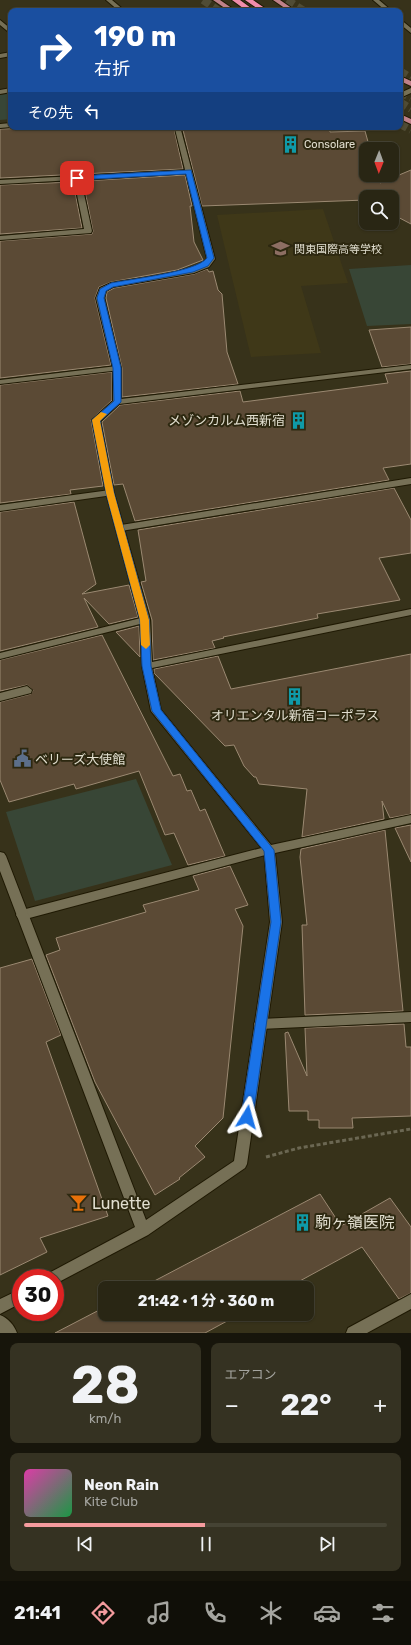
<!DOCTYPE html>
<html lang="ja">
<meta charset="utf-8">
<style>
:root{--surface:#292614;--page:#353222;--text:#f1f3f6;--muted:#a5a5a0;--line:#454334;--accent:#f59b9e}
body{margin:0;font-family:Rubik,"Noto Sans JP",sans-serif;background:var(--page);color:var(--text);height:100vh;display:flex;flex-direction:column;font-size:15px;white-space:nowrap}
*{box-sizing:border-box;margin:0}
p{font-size:13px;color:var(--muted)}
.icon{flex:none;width:22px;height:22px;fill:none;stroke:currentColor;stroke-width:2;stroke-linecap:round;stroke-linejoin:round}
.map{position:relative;height:1333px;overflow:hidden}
.drawer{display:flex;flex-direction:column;gap:10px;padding:10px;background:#17150b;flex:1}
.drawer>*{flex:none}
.top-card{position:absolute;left:8px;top:8px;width:395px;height:122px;border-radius:8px;box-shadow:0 1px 3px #0004,0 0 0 1px var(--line);background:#1a4fa0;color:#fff;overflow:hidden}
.needle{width:26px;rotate:181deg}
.controls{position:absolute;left:359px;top:142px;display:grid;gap:8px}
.controls a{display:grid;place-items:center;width:40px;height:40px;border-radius:8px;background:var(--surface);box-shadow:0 1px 3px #0004,0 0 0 1px var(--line);font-size:20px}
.speed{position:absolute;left:12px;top:1269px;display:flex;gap:8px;font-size:20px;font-weight:700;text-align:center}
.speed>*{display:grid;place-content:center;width:52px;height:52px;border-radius:50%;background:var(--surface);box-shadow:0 1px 3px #0004,0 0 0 1px var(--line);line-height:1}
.speed .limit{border:6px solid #d22;background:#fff;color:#111}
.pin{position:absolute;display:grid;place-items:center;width:34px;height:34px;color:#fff;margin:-17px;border-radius:8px;box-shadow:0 2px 6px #0006}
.me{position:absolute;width:44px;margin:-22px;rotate:8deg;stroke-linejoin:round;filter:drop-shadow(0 0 3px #0008)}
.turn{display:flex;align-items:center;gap:14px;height:84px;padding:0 20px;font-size:18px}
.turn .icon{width:52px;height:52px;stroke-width:2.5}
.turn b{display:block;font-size:28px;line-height:34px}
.then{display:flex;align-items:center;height:38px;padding:0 20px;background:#0003;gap:8px;font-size:15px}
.big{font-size:30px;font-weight:700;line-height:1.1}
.drawer .widget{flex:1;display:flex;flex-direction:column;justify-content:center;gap:6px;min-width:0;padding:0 14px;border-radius:8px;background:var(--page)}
.drawer .dial{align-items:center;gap:0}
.dial b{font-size:52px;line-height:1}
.song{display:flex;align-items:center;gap:12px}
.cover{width:48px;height:48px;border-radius:6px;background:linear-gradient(135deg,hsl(320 70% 55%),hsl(140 70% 35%))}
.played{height:4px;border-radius:2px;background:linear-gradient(90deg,var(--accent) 50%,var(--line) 50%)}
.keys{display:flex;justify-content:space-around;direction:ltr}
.heat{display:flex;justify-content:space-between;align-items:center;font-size:22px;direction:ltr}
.drawer .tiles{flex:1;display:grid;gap:10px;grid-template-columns:1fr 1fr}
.widget:last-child{grid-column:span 2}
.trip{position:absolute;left:98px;top:1281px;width:216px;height:40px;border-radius:8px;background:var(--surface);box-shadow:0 1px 3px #0004,0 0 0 1px var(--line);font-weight:700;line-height:40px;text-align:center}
.tabs{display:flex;height:64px;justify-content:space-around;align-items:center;background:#100f08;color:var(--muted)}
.tabs .icon{width:28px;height:28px}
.tabs .current{color:var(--accent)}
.tabs b{font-size:18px;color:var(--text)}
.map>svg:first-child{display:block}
.built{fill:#3f3818}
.green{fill:#384636}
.building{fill:#5b4a35;stroke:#9b8972}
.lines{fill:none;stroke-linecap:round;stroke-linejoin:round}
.motorway-tunnel{stroke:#504c35;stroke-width:8;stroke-dasharray:8 4;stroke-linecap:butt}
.service-casing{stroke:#1f1903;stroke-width:2}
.minor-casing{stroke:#1f1903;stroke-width:2}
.primary-casing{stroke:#1f1903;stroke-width:2}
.motorway-casing{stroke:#1f1903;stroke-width:2}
.path{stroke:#6b6752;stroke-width:3;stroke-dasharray:4 2.5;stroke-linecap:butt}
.service{fill:#767056;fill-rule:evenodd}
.minor{fill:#767056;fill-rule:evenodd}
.primary{fill:#bf8189;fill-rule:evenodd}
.motorway{fill:#f08cab;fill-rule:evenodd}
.route{fill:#1a73e8;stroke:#114b97}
.slow{fill:#f59e0b}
.labels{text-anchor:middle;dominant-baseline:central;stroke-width:4;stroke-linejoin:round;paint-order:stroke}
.far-poi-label{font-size:11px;fill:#e1decf;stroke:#2d2810;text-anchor:start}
.poi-label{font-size:13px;fill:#e1decf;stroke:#2d2810;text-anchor:end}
.near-poi-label{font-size:16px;fill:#e1decf;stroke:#2d2810;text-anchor:start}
</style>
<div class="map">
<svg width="411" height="1333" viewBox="0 0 411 1333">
<rect width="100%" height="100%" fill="#37321a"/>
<!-- built -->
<path class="built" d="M323,209L348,283L301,286L321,353L251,357L217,215Z"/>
<!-- green -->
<path class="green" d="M11,93V119L0,120V95Z
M411,265V324L367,326L349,269Z
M136,779L172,865L35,901L6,812Z"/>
<!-- building -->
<path class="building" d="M72,127H175L174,129L183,169L0,178V129Z
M185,127H329L330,132L365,131L370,149H366V175H378L380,183L411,170V224L392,214V197H366V200L202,206L183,130Z
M185,175L192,206H190L194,242L203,260L177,270L111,282L99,287L95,298L111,365L0,378V241L92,234L93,231L83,181Z
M73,182L82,228L0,234V185Z
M207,269L209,272L213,271L218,290L222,294L227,352L238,384L122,397V368L106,298L107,292L114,288L194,274Z
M411,327V364L382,367L369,330Z
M411,371V464L383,468L389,480L135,521L123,484L114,485L102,422L120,405L240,391L243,402L388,383L385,374Z
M112,372V400L91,420L103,486L70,490L71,494L0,503V385Z
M394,488L411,520V553L379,558L400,600L317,614L318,618L223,637L224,638L212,641L215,648L153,660L152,620L141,582L146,581L138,530Z
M74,502L96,584L82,594L129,585L138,617L109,624L84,598L98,627L0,651V512Z
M139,626L140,657L116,632Z
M102,635L173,776L180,774L187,791L191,790L200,811L205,809L225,856L188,865L174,833L165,835L139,771L76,789L74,784L9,802L0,780V702L31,694L33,690L27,685L0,691V660Z
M411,654V814L390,818L382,801L384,819L302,837L307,789L259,784L256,777H254L244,766L234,745L225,746L154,673V669L218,656L231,689Z
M411,825V862L395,828Z
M385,830L403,1011L305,1015L302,925H307L300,857L301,849Z
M230,866L248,905L235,909L243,926L223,1118L195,1146L205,1157L179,1178L180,1179L155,1195L95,1082L46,955L60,950L56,938L146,912L143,905L199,890L193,876Z
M32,959L61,1035L46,1042L108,1216L40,1238L47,1252L0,1275V968Z
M404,1024L406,1047H411V1116L352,1118L353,1128H319V1120H308V1111H289L285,1033L288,1032L307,1076L305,1028Z
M320,1194L341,1226L390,1198L411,1227V1293L399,1299L362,1247L287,1288H141Z
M105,1307V1314H240L205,1333H55Z"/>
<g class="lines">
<!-- motorway-tunnel -->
<path class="motorway-tunnel" d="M203,0L219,11
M287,0L304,11
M400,71L411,78
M400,92L411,98
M400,102L411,109
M400,124L411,130"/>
<defs>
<path id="service" d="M11,52V56L0,58V54Z
M11,88V92L0,94V90Z
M189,170L192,172L191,173L81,180L92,231L91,233L0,240V236L84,229L74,180L0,184V180Z
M117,366H120V370L0,384V380Z
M411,478V484L121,531L116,528L121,525Z
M110,490L114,493L113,495L0,511V505Z
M145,617L148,618L150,620L148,622L0,659V653Z
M27,686L32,690L31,693L0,701V693Z
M269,846L273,847L275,850L273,853L22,920L18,918L16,915L18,912L22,910Z
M411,1012V1022L260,1029L256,1028L254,1024L256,1020L260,1019Z
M0,1315C8,1318 14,1325 17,1333H0Z"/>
<path id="minor" d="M106,0H112L125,11H119Z
M373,0H379L392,11H386Z
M400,19L411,28V33L400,24Z
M0,20L11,29V34L0,25Z
M411,88V93L400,98V93Z
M11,123V127L0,128V124Z
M177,127H184L181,130L215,259L209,267L194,273L113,287L106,291L104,298L121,368V399L411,365V369L119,404L100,421L114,493L150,620L152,662L411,609V615L152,668L161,710L271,845L411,815V823L275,853L282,922L247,1164L245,1168L148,1235L55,1284V1278H47L49,1273L135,1227L0,871V852L4,853L6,856L146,1220L234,1161L270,922L264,851L151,711L142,666L140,620L106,493L92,420L113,401V368L96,298L100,288L111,283C132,279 195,273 207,259L175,129Z
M21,1289V1303L0,1314V1299Z
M411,1294V1309L367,1333H346L348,1328Z"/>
<path id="primary" d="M213,0H220L236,11H229Z
M273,0H280L296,11H289Z
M400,76L411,81V86L400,81Z
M400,114L411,119V124L400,119Z"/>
<path id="motorway" d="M232,0H240L255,11H247Z
M245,0H253L269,11H261Z"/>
</defs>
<!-- service casing -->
<use href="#service" class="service-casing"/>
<!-- minor casing -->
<use href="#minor" class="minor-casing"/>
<!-- primary casing -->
<use href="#primary" class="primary-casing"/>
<!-- motorway casing -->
<use href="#motorway" class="motorway-casing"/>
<!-- path -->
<path class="path" d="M266,1157L299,1148L411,1129"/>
<!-- service -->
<use href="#service" class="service"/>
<!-- minor -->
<use href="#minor" class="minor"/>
<!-- primary -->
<use href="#primary" class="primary"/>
<!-- motorway -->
<use href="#motorway" class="motorway"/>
</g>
<!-- route -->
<path class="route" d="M191,170L214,258L208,266L193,272L113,287L106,291L104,298L121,368V402L100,421L114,493L149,620L151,666L161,710L274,850L281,922L253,1117L251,1121L247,1122L243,1121L241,1117L271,922L264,851L152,711L142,666L140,620L106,493L92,420L114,401L113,368L97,298L100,289L111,283C131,279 196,272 207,258L186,174L77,180L74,178L77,176Z"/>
<!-- slow -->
<path class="slow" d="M101,412L107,414L100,421L114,493L149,620L150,645L146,649L141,645L140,620L106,493L92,420Z"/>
<!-- icons -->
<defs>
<symbol id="building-bare" viewBox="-9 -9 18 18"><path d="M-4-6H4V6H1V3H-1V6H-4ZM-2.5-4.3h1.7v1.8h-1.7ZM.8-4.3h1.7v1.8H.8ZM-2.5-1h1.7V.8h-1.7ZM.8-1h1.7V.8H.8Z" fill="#0f9aa8" stroke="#2d2810" stroke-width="2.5" paint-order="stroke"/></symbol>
<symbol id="school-bare" viewBox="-9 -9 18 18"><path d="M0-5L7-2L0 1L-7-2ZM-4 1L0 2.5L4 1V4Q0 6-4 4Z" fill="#8d6e63" stroke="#2d2810" stroke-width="2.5" paint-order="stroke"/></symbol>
<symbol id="civic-bare" viewBox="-9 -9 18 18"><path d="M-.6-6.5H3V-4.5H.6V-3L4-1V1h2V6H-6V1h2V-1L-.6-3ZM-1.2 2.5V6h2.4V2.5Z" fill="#5c6f8a" stroke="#2d2810" stroke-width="2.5" paint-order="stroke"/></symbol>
<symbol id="bar-bare" viewBox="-9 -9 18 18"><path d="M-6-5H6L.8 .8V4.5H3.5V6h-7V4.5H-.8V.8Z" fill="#e8710a" stroke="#2d2810" stroke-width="2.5" paint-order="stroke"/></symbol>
</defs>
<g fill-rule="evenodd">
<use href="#building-bare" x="278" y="132" width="25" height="25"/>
<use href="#school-bare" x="268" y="236" width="25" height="25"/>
<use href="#building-bare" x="286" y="408" width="25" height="25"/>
<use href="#building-bare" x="282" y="684" width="25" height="25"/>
<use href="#civic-bare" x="10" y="746" width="25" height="25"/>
<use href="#bar-bare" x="66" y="1190" width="25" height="25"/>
<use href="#building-bare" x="290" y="1210" width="25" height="25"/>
</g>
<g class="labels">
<!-- far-poi labels -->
<g class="far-poi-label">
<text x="304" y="144">Consolare</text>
<text x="294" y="249">関東国際高等学校</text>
</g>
<!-- poi labels -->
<g class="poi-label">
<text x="285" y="420">メゾンカルム西新宿</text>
<text x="295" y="715" text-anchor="middle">オリエンタル新宿コーポラス</text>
<text x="35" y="759" text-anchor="start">ベリーズ大使館</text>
</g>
<!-- near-poi labels -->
<g class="near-poi-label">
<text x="92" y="1203">Lunette</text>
<text x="315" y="1222">駒ヶ嶺医院</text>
</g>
</g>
</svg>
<div class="controls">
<a><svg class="needle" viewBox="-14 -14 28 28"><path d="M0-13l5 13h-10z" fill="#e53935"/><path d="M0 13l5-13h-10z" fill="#a5a5a0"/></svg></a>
<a><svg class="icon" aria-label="search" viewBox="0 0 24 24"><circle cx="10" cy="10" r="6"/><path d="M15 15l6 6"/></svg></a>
</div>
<div class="speed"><div class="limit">30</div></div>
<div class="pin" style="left:77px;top:178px;background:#d93025"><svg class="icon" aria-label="arrive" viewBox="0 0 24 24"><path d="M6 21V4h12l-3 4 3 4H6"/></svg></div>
<svg class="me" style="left:247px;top:1117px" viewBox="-20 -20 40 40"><path d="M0-17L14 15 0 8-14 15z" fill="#1a73e8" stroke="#fff" stroke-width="4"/></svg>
<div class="trip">21:42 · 1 分 · 360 m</div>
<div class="top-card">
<div class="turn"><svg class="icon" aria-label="right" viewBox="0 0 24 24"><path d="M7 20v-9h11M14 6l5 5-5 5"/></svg><div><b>190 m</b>右折</div></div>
<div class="then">その先<svg class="icon" aria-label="left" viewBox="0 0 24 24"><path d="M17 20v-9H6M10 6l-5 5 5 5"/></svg></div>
</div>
</div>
<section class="drawer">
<div class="tiles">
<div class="widget dial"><b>28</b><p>km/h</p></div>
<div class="widget"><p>エアコン</p>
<div class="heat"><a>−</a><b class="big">22°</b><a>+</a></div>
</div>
<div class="widget">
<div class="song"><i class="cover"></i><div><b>Neon Rain</b><p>Kite Club</p></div></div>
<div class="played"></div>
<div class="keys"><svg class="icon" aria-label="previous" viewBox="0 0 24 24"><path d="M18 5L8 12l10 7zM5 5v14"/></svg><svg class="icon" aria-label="pause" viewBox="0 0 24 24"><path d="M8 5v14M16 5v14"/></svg><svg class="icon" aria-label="next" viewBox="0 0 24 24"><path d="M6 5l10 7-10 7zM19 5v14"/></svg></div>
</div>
</div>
</section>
<nav class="tabs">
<b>21:41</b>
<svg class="icon current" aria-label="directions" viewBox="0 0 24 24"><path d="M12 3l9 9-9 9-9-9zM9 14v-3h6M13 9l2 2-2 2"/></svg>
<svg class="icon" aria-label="music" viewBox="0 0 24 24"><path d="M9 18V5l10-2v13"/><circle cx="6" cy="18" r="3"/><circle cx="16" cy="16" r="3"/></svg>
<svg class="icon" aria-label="phone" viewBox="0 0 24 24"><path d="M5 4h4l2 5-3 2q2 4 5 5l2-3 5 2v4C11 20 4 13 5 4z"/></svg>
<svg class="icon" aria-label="climate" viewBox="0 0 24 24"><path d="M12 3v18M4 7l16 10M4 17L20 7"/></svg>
<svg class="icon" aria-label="car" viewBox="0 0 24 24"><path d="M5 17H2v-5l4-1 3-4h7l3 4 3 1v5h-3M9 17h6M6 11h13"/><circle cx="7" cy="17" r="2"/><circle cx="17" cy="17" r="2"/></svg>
<svg class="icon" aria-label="filters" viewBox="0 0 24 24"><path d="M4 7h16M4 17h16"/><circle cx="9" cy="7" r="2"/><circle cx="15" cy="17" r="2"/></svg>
</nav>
